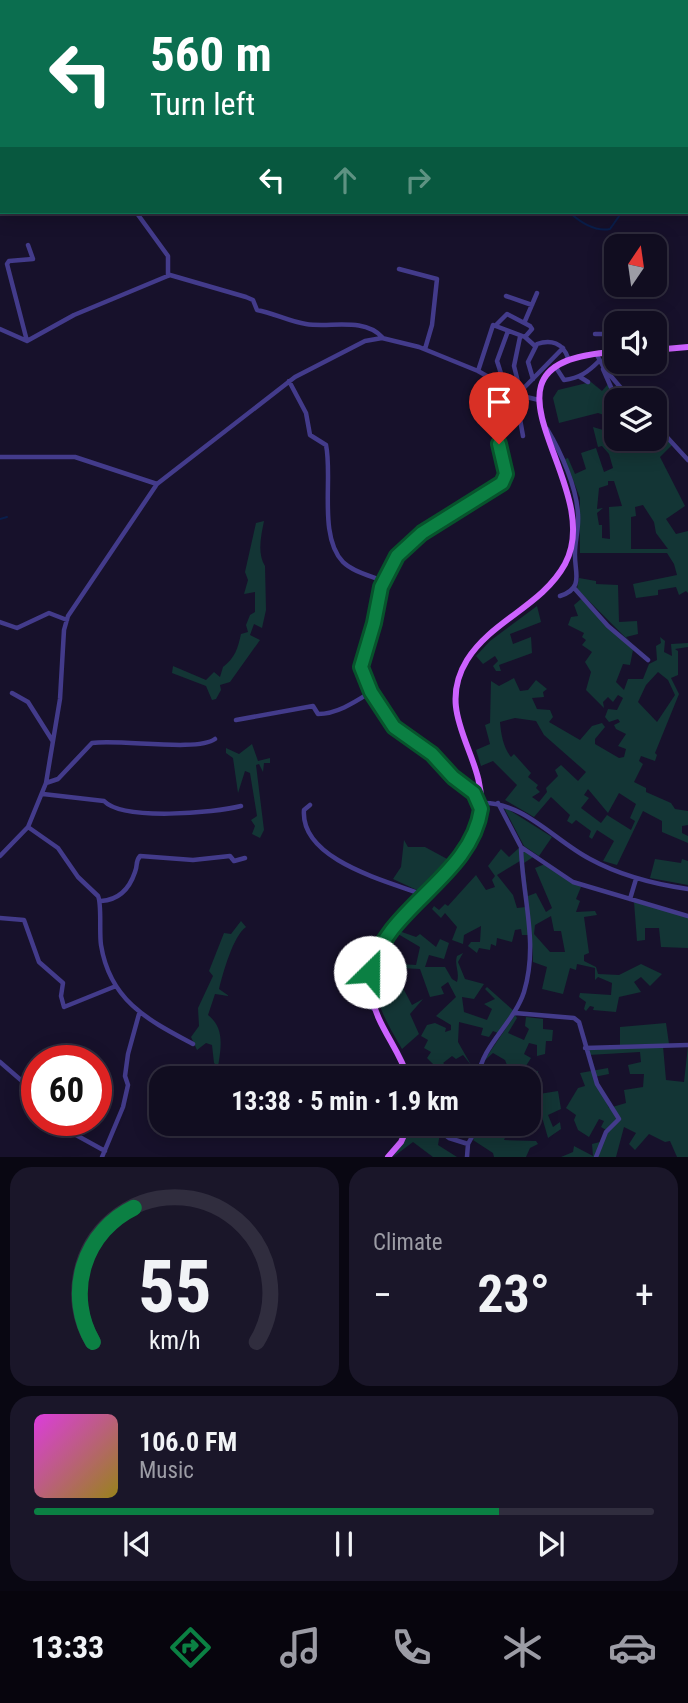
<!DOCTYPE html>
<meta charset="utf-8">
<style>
:root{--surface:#110d20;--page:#1a1629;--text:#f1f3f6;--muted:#9c9ca5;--line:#302d3e;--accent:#0b8043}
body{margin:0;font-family:"Roboto Condensed",sans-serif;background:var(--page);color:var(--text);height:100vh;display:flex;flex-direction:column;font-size:26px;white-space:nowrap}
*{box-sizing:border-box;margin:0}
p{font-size:23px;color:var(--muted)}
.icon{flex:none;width:38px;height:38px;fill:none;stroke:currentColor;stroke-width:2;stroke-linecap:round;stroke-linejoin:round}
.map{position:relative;height:1157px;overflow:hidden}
.panel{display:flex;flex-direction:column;gap:10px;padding:10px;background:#090712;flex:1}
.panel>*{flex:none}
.hud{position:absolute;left:0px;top:0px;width:690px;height:214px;box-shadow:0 4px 18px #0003,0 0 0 2px var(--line);background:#0b6e4f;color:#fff;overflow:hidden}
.needle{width:46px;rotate:13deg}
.tools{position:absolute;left:604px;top:234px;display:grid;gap:14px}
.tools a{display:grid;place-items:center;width:63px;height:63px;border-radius:14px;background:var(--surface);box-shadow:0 4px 18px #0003,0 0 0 2px var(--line);font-size:35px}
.speed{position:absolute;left:21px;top:1045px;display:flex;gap:14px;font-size:35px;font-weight:700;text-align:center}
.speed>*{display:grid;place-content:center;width:91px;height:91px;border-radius:50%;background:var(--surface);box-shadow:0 4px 18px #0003,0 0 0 2px var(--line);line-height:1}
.speed .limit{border:10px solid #d22;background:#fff;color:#111}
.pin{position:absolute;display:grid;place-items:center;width:60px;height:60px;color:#fff;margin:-72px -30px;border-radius:50% 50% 50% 0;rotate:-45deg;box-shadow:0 0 7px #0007}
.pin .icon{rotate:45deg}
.me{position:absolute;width:77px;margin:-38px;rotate:23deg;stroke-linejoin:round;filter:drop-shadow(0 0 5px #0008)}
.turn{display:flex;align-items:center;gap:24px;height:147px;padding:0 35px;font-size:32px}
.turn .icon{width:91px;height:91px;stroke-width:2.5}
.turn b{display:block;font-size:49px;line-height:60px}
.lanes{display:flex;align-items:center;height:66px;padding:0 35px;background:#0003;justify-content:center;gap:35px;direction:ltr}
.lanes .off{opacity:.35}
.big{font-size:52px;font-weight:700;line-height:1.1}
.panel .tile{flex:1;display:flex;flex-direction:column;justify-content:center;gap:10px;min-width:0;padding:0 24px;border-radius:21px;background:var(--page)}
.panel .dial{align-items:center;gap:0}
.dial svg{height:182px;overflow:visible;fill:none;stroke:var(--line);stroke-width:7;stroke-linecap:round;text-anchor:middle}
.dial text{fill:var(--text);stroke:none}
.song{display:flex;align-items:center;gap:21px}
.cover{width:84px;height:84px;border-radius:10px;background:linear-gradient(135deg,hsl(300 70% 55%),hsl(50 70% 35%))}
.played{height:7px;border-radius:4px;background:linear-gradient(90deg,var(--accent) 75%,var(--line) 75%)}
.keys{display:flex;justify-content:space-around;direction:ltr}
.heat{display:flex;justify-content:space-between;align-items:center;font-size:38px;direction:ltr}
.panel .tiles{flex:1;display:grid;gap:10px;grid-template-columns:1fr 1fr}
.tile:last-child{grid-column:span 2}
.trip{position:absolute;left:149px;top:1066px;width:392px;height:70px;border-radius:21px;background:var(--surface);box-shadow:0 4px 18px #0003,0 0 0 2px var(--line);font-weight:700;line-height:70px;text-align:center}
.dock{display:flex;height:112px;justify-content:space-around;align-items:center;background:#07050d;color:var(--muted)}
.dock .icon{width:49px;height:49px}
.dock .on{color:var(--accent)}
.dock b{font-size:32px;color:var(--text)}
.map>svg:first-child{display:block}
.green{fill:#133535;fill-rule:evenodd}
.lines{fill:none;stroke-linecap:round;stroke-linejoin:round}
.stream{stroke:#0a1e4b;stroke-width:2}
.minor{stroke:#433b8b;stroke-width:4.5}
.major{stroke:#cd62ff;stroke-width:6}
.route-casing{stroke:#07532c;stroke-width:18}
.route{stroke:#0b8043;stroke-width:12}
</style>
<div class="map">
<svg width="688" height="1157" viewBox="0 0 688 1157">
<rect width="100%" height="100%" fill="#17112b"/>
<!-- green -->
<path class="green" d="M591,382L602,391L609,383L616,405L609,410L616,416V439H622L636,450L647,439H654L656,426L673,444L660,457L685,506L666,519L676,534L688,531V593L686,591L679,595L676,587L658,590V595L636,598L633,584L677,575L674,564L667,553H580V498L565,459L568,458L575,474L586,469L581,453L596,448L604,472L613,468L609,454L602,446L598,447L593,427L603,430L608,425L604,415L598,413L559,423L553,398L558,390ZM608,481H614L622,506L609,507L610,539L602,538V525H599L597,513L603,508L597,509L599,488L608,485ZM643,505L654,522L656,533L668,549H631V517L636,516L635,507Z
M264,521C261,536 257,553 265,566L266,610L262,628L254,624L250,635L260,640L230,682L220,685L221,690L216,699L212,700L206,686L172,673L173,666L206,680L214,672L220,677L223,667C235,658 238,648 241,634L248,632L246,625L250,615L255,612V592L244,594L248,580L245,572L256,523Z
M579,578L596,581V584L618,585L619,622L637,621L638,634L626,637L633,645L577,589Z
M581,599L633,650L630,665L623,664L616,682L624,690L628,679H643L649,664L657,660L656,646L661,643L660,637L665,641L664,652L672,656L671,644L688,643V647L675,649L678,651V675L671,678L679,694L655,753L657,755L655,761L641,756L639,761L643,764L634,782L646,788V792L671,803L675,809L688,811V825L682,826V833L688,836V843L662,832V821L643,811L617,865L603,861L614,841L597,830L592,839L589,837L591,831L576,820L572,824L567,821L570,815L551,797L534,817L505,800L517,785L493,761L481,766L476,750L490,744L485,725L490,723L491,681L499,686L514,678L520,691L528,690L536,680L547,689L543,692L544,697L532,698L537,709L550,710L553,717L549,722L580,740L592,726L602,723L605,727L595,739V744L619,758L624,757L626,749L618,746L626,734L616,729L614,725L620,722L618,719L609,722L605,717L608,709L617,710L623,698L618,695L613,702L608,697L603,702L604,708L586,690L591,672L585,662L592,652L582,645L586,640L582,637L584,633L568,625L571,617L578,616L574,605ZM658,672L668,680L675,695L657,722L638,702L646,685ZM515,718L536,721L544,735L586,772L578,781L561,765L555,770L558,776L546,788L547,792L539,802L532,797L540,792L536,788L538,785L528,777L531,773L514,754L511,757C503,747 501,734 500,722ZM588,789L608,813L619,793L636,804L630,818L635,821L631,830L607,815L601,823L581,808L589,798L584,795Z
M537,606L541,622L510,634L513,644L531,637L532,653L499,665L501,671H496L493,666L498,661L495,656L483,664L476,656L490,641Z
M252,744L258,761L270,758V763H264L263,772L259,764L256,765L264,830L260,838L252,834L255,826L251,820L257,816L250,773L245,771L238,793L233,758L226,753V748L239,754Z
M503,806L552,837L539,856L524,846Z
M404,840L408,847H425L449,860L421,892L393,879L401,867Z
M520,847V861L497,875L513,895L517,908L526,907L530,935H522L521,929L515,930L512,942L497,938L496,946L491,944L490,950L479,948L477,953L468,946L471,942H480L481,926L464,935L463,944L452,940L457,927L445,913L441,918L432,909L434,906L439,910L445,904L448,906L476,875L486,890L495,887L492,880L495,876L488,866L501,849L509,857Z
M523,849L533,857L524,863L528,896L536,893L546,912L552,908L535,868L545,864L581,887L576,899L580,901L576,912L595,911L597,915L584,917L589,953L584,955V961L596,967L598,974L619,975L641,964L662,974L650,986L641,977L634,982L641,992L619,997L616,1012L593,1010L594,1007L590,1006L586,1011L584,1009L586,1002L579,997L580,993L611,995L612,983L598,977L595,980V968L577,964L576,970L570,968L563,994L542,989L547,967L533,962C533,924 517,886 523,849ZM551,916L554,931H561L565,952H550L534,934L535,925Z
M655,859L681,863L682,859L688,861V885L650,878Z
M634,902L688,917V948L661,947L659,928H645V940L637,941Z
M241,921L246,927C233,936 223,973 219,989L229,996L215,994L208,1015C225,1028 221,1048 218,1067L214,1063L212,1045L206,1043L197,1050L191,1037L199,1026L198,1008L213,976L209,971L224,933L231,934Z
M400,928L399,931L416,937L420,934L436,947L440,939L449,943L444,959L429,955L425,967H445L452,979L457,982C460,972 454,965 457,956L463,953L458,962L465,979L484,984L474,999L462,997L464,1012L487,1020L492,1009L484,1004L495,999L485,989L487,987L514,1011L500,1034L493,1031L489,1037L481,1035L483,1028L459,1022L458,1042L471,1065L463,1055L456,1059L452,1056L443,1063L462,1078H422L428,1075L425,1071L434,1065L427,1058L431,1052L424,1048L428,1040L421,1036L427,1025L435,1023L446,1028L445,1032L451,1030V1025L436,1016L456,997L448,982L441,987L444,994L430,997L420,969L400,968L404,990L412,1005L423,999L410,1014L419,1034L402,1049C375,1003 359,973 400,928ZM398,934L420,947L416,965L385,963Z
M515,1015L517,1018L508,1033L524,1040L529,1029L525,1026L526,1017L543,1019V1029L553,1030L552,1041H546L545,1054L537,1056V1045L529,1043L524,1054L531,1058L524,1069L531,1073L538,1071L539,1094L558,1091L561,1109L548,1115L553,1127L560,1122L561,1129L548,1138L542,1117L529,1123L532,1108L541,1106L539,1098L529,1099L528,1078H512L505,1060L493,1053L483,1062Z
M666,1023L669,1044L620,1045V1027Z
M663,1046L666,1080L684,1082L688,1046V1157H677L670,1141L665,1142L649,1134L635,1150L629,1144L636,1133L624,1127L616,1157H561L573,1152L574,1146L593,1156L592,1144L600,1142L606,1130L601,1127L604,1121L599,1119L589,1137L578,1130L574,1120L576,1115L566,1108L578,1088L585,1086L580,1073L608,1068L609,1074L594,1077L609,1108L626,1103L624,1090L643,1087L644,1074H630L628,1065L641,1062L640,1052L588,1055L587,1049Z
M411,1124H429L440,1133L438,1145L457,1157H433L413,1142L393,1157L406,1138Z
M492,1124H522H516L515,1133H507L504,1140L536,1141L538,1144L530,1148L526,1157H494L493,1153L473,1140L479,1128L499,1138L502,1126Z"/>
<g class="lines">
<!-- stream -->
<path class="stream" d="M115,2L117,0
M0,128H2
M569,212C580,222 595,232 610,229L622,212
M0,519L7,517"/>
<!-- minor -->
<path class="minor" d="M462,2V0
M585,2V0
M678,2V0
M688,22V23
M136,212L168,256V276
M399,269L437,279L432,325L425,349
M506,296L532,305
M525,321L537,293
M496,325L507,314L530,326L532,329L525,337
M0,329L27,341L74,315L170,275L246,297L253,300L257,310C274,313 290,322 306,324C330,328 363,317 382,337
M595,334H614L613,352
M27,341L7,264L9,261L33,259L28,245
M597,355L604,368L632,401
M555,366L564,380C580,378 588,372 599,361
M603,369L617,401
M478,371L493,325L525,337L535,346
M580,377L588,382
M533,379L528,362L537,344C551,339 563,343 568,358
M289,381L306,413L310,435L326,445C333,477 318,536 343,562C353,572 371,576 383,581
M505,386L497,361L508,331
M520,390L514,366L520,337
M518,394L563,348
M518,408L523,436
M654,423L688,460
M547,429C561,452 577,488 578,515C579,529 575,540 575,553C574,572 585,588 560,596
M0,457H75L157,484
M575,589L608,626L648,660
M0,622L17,628L49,613L67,620
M12,693L28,702L52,740
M236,720L313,706L318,714C337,714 355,702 371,692
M46,783L58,779L92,743C121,739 197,752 215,739
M43,794L104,801C123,821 214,813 241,806
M481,803C523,801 555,841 590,859C621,876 653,884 688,889
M498,803L521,847L573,882L688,916
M310,805L304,810C300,860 387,881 424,895
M481,806L474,793L453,777L425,747L394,727L371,692L361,667L381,587L397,557L422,533L502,483L506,474L498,437L522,396
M28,827L58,848L78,877L98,896C102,904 99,932 101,945C110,1001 148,1020 193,1044
M0,856L28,827L46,783L60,699L64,630L68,616L157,484L295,377L365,341L382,338L419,347L478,371L522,396L539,400
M630,899L636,879
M101,901C118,900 129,890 135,872C138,865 135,862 140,856L193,860L230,856L234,861L245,858
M0,918L24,920L39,962L63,983L61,996L64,1007L116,986
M370,972L360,976L356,991L360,1001L374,1009
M515,1013L574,1018L579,1022L597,1084L619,1119L606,1132L596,1157
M585,1048L688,1045
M0,1062L37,1094
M478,1078C481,1046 514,1023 524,992C539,943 522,896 521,847
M62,1120L76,1135L105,1151
M430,1124L449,1138L468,1144
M102,1157L123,1107L128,1085L125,1076L128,1054L139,1014
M467,1157L468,1144L479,1124"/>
<!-- major -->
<path class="major" d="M494,0L497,2
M654,350L688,347
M408,1078C399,1047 375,1025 371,991C361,914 469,884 480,812C489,758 432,717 467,660C492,620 542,606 565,564C609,482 452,360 616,352
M388,1157L401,1142L409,1124"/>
</g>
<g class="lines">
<defs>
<path id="route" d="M370,972C387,906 471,877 481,809L474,793L453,777L432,754L394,727L371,692L361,667L374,623L381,587L397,556L422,533L502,483L506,474L499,444"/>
</defs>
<!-- route casing -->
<use href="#route" class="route-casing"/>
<!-- route -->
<use href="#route" class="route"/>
</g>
</svg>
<div class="tools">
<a><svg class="needle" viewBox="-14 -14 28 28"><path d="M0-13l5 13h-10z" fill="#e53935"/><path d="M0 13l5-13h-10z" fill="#9c9ca5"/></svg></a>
<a><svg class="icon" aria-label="sound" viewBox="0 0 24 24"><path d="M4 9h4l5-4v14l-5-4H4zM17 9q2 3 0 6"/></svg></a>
<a><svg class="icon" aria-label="layers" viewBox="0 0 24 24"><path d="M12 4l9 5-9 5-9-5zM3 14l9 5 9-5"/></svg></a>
</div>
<div class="speed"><div class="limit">60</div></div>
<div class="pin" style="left:499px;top:444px;background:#d93025"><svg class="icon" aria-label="arrive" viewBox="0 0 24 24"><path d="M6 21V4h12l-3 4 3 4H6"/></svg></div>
<svg class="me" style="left:370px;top:972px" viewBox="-20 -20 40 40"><circle r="19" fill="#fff"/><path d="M0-13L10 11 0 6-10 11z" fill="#0b8043"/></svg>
<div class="trip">13:38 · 5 min · 1.9 km</div>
<div class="hud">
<div class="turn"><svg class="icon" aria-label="left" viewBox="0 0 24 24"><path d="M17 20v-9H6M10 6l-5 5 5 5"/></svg><div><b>560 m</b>Turn left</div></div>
<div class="lanes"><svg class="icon" aria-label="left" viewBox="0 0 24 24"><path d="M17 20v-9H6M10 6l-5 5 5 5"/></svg><svg class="icon off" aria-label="ahead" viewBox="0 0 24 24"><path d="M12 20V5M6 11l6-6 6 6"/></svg><svg class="icon off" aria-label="right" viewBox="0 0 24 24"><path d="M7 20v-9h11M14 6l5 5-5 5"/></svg></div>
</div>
</div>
<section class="panel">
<div class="tiles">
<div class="tile dial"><svg viewBox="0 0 100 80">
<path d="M14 69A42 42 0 1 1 86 69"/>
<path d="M14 69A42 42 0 0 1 32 10" stroke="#0b8043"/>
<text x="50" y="56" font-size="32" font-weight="700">55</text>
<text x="50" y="72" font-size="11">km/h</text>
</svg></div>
<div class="tile"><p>Climate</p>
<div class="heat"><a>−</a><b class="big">23°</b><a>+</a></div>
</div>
<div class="tile">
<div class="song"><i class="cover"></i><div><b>106.0 FM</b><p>Music</p></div></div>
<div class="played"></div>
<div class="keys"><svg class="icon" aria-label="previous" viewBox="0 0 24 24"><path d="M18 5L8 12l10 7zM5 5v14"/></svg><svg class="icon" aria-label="pause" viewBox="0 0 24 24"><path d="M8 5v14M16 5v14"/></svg><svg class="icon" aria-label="next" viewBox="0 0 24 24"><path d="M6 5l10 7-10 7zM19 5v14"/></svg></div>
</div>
</div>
</section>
<nav class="dock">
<b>13:33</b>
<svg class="icon on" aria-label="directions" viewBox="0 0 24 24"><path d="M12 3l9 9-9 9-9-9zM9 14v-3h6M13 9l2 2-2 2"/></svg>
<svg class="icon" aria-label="music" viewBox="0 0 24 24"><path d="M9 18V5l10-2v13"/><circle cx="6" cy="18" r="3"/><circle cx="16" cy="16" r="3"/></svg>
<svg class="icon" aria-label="phone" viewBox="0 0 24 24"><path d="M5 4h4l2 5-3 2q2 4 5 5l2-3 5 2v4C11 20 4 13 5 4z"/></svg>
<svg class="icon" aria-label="climate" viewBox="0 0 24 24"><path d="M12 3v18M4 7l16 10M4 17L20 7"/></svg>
<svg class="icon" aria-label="car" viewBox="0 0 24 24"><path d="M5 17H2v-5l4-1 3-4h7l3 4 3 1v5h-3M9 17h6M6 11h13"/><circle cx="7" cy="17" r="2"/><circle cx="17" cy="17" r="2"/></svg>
</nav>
